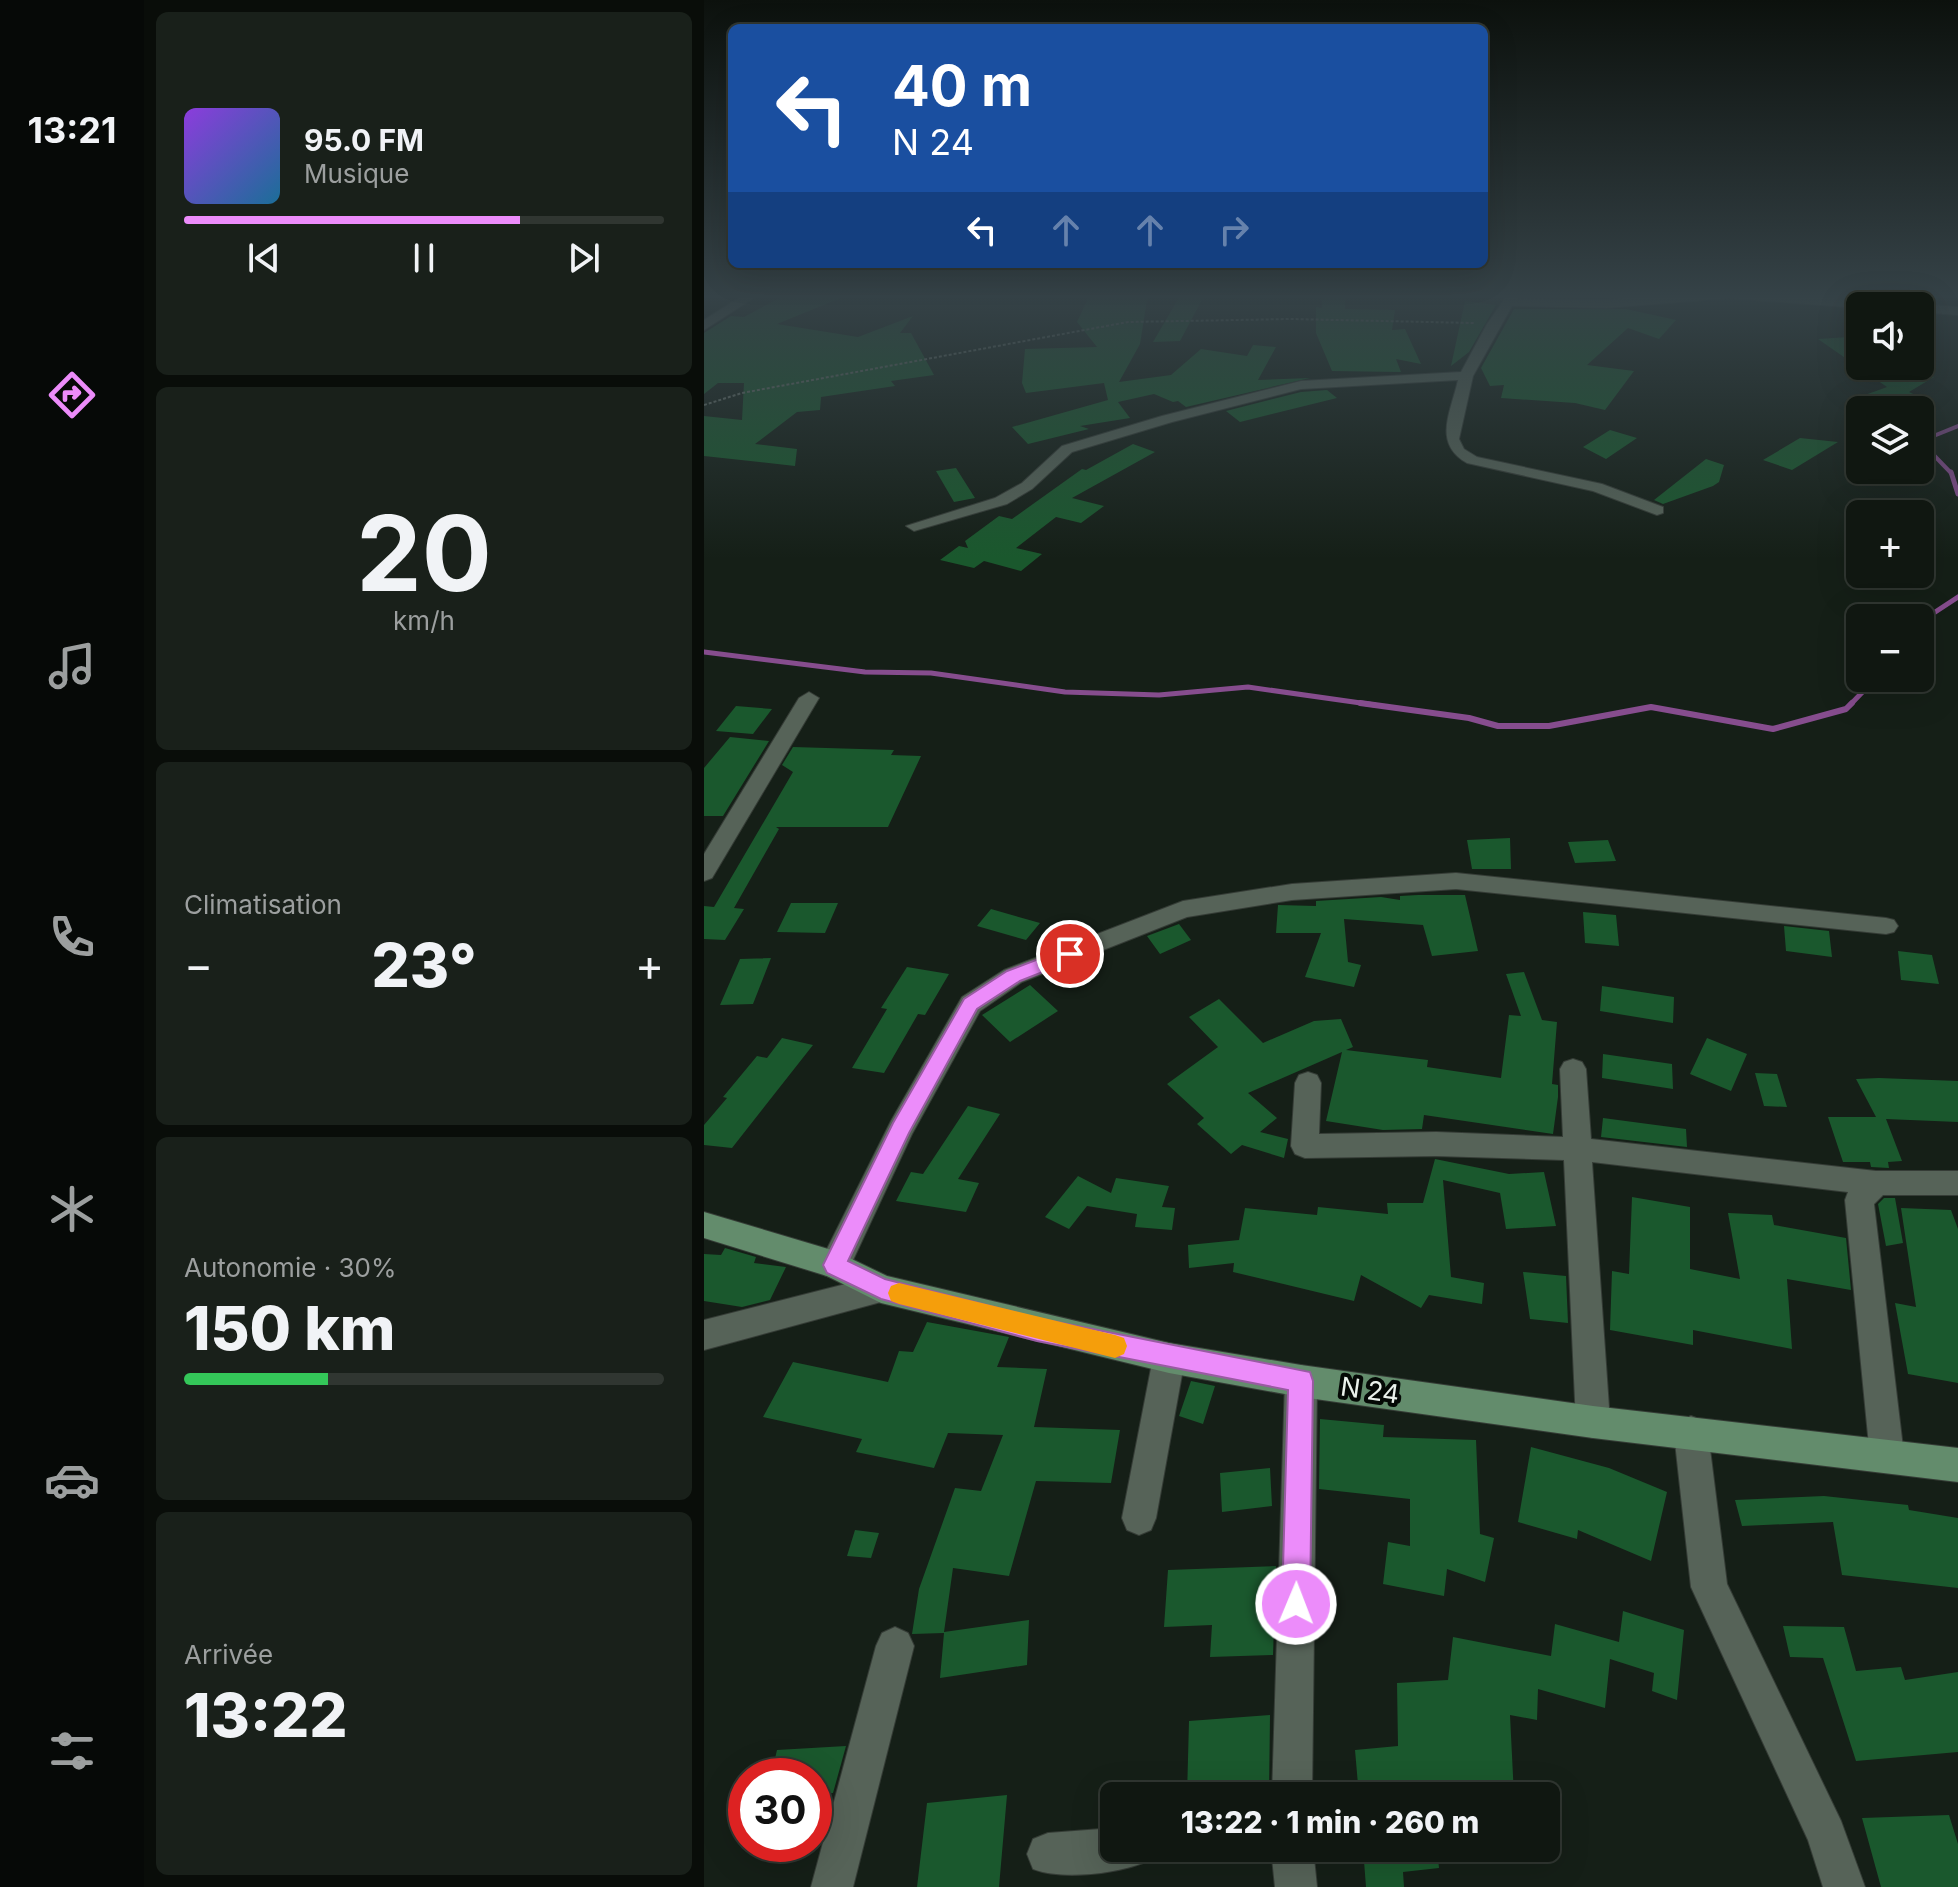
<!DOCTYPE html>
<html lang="fr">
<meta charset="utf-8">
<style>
:root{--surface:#101711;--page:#19201a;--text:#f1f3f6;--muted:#9c9f9f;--line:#303631;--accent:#ec8cfa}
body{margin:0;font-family:Inter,sans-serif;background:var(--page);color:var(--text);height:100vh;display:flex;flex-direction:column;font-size:30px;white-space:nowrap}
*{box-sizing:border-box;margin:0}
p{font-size:26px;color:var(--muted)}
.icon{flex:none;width:44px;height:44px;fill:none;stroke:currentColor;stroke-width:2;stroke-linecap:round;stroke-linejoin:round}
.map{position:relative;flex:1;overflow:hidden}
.sheet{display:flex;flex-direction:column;gap:12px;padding:12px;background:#090d09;width:560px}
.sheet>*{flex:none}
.hud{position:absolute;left:24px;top:24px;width:760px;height:244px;border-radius:12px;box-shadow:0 8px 32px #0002,0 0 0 2px var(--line);background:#1a4fa0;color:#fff;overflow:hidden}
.controls{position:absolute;left:1142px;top:292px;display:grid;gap:16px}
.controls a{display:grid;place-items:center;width:88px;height:88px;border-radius:12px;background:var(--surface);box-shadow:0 8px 32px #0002,0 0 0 2px var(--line);font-size:40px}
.speed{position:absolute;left:24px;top:1758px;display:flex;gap:16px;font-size:40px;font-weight:700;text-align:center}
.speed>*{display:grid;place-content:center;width:104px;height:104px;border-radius:50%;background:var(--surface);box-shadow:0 8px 32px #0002,0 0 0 2px var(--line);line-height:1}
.speed .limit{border:12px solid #d22;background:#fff;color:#111}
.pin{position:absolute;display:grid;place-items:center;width:68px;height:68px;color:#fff;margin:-34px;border:4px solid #fff;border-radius:50%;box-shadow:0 2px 8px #0007}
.me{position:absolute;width:88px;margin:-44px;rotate:1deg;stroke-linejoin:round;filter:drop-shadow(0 0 6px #0008)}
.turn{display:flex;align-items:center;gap:28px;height:168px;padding:0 32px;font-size:36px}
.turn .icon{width:104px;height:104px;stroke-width:2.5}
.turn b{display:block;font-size:56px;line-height:68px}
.lanes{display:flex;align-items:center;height:76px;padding:0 32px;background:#0003;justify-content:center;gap:40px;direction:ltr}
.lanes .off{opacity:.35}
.big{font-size:60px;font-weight:800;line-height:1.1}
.sheet .card{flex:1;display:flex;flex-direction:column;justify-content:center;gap:12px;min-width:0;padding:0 28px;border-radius:12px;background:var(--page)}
.sheet .dial{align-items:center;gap:0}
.dial b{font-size:104px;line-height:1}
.song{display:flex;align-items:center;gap:24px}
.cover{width:96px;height:96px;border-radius:12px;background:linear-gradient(135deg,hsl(270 70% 55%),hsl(200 70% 35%))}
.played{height:8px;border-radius:4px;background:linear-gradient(90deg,var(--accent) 70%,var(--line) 70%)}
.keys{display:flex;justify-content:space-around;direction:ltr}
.heat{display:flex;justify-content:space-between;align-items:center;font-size:44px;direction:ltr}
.charge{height:12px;border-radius:6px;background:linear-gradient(90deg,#34c759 30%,var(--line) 0)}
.trip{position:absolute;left:396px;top:1782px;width:460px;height:80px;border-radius:12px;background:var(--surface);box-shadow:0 8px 32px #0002,0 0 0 2px var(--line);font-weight:800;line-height:80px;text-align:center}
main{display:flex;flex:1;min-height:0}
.tab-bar{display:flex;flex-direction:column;width:144px;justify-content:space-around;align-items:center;background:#060907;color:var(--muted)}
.tab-bar .icon{width:56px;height:56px}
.tab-bar .selected{color:var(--accent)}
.tab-bar b{font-size:36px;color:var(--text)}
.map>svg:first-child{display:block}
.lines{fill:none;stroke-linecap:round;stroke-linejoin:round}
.stream-far2{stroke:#864d8e;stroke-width:4}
.stream-far1{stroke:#864d8e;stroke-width:5}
.stream{stroke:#864d8e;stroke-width:6}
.building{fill:#1a582d}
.minor-casing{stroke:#353c36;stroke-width:2}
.major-casing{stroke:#353c36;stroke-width:2}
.path{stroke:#6a736c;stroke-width:2;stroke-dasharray:3 2;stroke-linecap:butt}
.minor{fill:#566358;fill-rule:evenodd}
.major{fill:#638c6c;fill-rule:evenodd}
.route{fill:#ec8cfa;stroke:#995ba2;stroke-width:2}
.slow{fill:#f59e0b}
.labels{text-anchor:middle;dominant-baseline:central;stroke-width:8;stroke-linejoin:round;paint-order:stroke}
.near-street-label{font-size:26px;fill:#eaf1eb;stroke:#040805}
</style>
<main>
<nav class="tab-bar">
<b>13:21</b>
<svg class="icon selected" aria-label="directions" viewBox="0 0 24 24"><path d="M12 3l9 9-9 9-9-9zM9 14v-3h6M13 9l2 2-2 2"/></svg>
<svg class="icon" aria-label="music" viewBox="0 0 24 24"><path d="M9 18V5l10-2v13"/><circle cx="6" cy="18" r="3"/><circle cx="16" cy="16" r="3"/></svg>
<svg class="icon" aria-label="phone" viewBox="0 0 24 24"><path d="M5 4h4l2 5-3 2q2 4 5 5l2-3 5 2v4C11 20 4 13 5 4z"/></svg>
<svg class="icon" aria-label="climate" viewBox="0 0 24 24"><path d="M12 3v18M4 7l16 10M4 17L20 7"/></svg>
<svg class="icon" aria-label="car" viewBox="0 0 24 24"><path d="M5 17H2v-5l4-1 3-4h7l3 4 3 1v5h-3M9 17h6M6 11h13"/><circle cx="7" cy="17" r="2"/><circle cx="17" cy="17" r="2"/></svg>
<svg class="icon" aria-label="filters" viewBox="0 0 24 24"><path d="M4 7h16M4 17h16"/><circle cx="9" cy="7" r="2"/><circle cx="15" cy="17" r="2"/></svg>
</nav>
<section class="sheet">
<div class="card">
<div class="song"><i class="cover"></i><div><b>95.0 FM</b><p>Musique</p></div></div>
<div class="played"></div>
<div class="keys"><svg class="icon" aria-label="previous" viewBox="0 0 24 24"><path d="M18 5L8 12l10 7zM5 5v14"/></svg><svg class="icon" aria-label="pause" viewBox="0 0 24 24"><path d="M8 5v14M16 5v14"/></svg><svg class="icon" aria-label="next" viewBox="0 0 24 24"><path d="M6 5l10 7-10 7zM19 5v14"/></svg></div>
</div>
<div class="card dial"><b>20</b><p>km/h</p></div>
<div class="card"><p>Climatisation</p>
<div class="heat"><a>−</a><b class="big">23°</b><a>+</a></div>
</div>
<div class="card"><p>Autonomie · 30%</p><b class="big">150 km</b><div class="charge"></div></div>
<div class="card"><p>Arrivée</p><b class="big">13:22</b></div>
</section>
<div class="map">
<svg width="1254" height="1887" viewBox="0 0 1254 1887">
<rect width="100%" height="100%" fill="#151f17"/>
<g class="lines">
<!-- stream-far2 -->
<path class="stream-far2" d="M1248,474L1221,446L1227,437L1254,426"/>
<!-- stream-far1 -->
<path class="stream-far1" d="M1247,472L1254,494
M1216,622L1254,597
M0,652L161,672L227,673L361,692L455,695L544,687L671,705
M1146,705L1172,678"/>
<!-- stream -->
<path class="stream" d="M656,703L765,718L794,726H845L947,707L1069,729L1142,709L1148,703"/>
</g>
<!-- building -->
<path class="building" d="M83,294L144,295L73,324L154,337L209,316L196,333H207L230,375L187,381L191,386L117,397L116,410L93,412L51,444L93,449L91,466L0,456V416L38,420L40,383H14L0,394V333L27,316L40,317Z
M386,294H444L436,344L415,382L467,375L497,349L543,356L549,345L572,347L554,380L606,378L482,407L474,401L469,402L450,394L414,402L426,418L376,426L385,429L324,444L308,427L404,400L400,383L322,393L318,383L321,349L393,347L373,322Z
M477,294H501L476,341L449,342Z
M618,295H641V309L691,310L688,330L701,329L717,364L692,359L697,372L628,371L612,333V307L618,308Z
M761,301L792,305L765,352L747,366Z
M810,309H922L972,320L955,339L924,328L883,365L930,371L901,410L871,403L797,398L800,385L786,386L777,368Z
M1145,337L1156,345V366H1209L1230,377L1205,392L1224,401L1190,409L1161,395L1183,387L1114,339Z
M623,390L633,398L536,422L522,411L597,392Z
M906,430L933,438L902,459L879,447Z
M1096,438L1134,442L1088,470L1059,460Z
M429,444L451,452L368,498L400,506L377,523L352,517L312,548L338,554L317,571L280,561L270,568L236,560L255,546L264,548L261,541L295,516L308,519L378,469L382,470Z
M1002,459L1020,465L1015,482L1009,486L959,504L950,500Z
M252,468L271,498L250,502L232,471Z
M32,706L68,709L49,734L12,731Z
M26,737L65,741L19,816H0V768Z
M89,747L190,750L187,755L217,756L184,827H72L75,829L30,908L40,909L21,940L0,939V906L10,907L89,772L78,765Z
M806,838L807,869H768L763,840Z
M904,840L912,861L871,863L864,842Z
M714,895H761L774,951L728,956L719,925L640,919L644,962L657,965L650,987L601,977L617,933H572L574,905L612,906V901L677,897L696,900V896Z
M87,903H134L121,933L73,932Z
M287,909L336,923L322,940L273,926Z
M879,912L912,915L915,946L881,943Z
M475,924L487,940L456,954L443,936Z
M1080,926L1125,931L1128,957L1082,951Z
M1194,951L1228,955L1235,984L1197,980Z
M67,958L49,1004L16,1005L36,959Z
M203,967L245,974L221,1015L214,1014L180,1073L148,1068L183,1009L177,1008Z
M820,972L838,1020L853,1022L848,1084L854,1085V1097L849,1134L720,1115L718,1129L679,1130L622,1121L638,1052L544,1093L573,1118L556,1132L584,1139L580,1158L538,1145L527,1154L493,1124L500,1118L463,1084L514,1047L485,1017L515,999L559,1043L610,1021L637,1019L649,1047L642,1050L724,1060L723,1067L797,1078L805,1015L817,1016L802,974Z
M326,985L354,1011L306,1042L278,1015Z
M898,986L970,997L969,1023L896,1011Z
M78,1038L109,1045L28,1148L0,1145V1125L23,1098L19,1097L53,1056L63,1058Z
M1003,1038L1043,1054L1027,1091L986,1074Z
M899,1054L968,1064L969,1089L898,1078Z
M1051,1073L1073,1074L1083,1107L1060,1106Z
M1175,1078L1254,1081V1122L1182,1119L1198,1161L1184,1162L1185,1168L1167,1167L1166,1162H1139L1124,1117H1172L1152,1079Z
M264,1106L296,1114L254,1179L275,1183L262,1212L192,1201L207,1172L219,1174Z
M899,1118L982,1129L983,1147L897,1137Z
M731,1159L805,1174L840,1172L852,1226L802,1229L796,1193L739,1180L747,1277L780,1283L778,1304L725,1295L717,1308L657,1275L650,1301L529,1272L530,1263L485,1268L484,1245L535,1240L541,1208L613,1215L614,1207L684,1214L683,1203H719Z
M374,1176L407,1193L412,1178L465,1186L458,1207L471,1208L468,1230L431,1227L433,1214L383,1206L365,1229L341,1217Z
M928,1197L986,1207V1269L1036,1279L1024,1213L1068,1215L1070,1225L1142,1238L1147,1290L1083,1279L1088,1349L989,1330V1345L906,1330L908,1271L925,1274Z
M1180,1198H1191L1199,1243L1182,1246L1174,1204Z
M1197,1208L1247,1210L1254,1229V1383L1204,1374L1191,1303L1212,1307Z
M21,1248L52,1257L50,1263L82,1267L66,1300L38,1307L0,1301V1254L17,1255Z
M819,1272L862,1276L864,1323L826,1319Z
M223,1322L305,1337L293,1367L343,1369L330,1427L416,1430L407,1483L332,1481L305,1576L249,1568L240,1632L325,1620L323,1665L236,1678L240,1633L208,1634L215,1589L251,1488L277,1491L299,1435L244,1433L230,1468L152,1452L158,1439L59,1417L89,1362L184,1382L195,1351L209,1352Z
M487,1381L511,1386L499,1424L475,1416Z
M616,1419L680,1425L679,1437L772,1440L776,1534L790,1538L781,1582L743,1569L740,1596L679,1584L684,1542L706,1546V1499L615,1489Z
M827,1447L905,1468L963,1492L947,1561L874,1530L873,1539L814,1522Z
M566,1468L568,1506L518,1512L516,1473Z
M1120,1496L1204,1505L1205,1510L1254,1518V1588L1138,1575L1129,1522L1038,1526L1031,1500Z
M151,1530L175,1533L167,1558L143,1556Z
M572,1566L569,1655L506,1657L508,1625L460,1627L464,1570Z
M919,1611L980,1630L973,1700L948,1691L950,1673L906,1659L901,1708L834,1689L833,1720L806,1715L810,1796H655L651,1750L694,1746L693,1683L744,1680L749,1637L847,1656L851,1624L915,1642Z
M1079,1626L1140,1627L1152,1671L1197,1667L1201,1680L1254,1672V1752L1152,1761L1119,1658L1086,1657Z
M566,1715L565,1796H483L485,1721Z
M142,1746L129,1793L110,1794V1776H67L73,1750Z
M303,1795L295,1887H213L223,1803Z
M1245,1815L1254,1844V1887H1177L1158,1818Z
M659,1848H733L735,1868L699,1872L700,1887H662Z"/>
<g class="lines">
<defs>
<path id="minor" d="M41,294H56L0,330V320Z
M804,294H816L813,299L902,300L960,294H1067L1184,302L1190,306L1156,308L1025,298L902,308L808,306L769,376L755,439L760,449L773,457L898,484L959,507V513L953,515L889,491L763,463C728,443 747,412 754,380L597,389L468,422L368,452L328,489L303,504L210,531L202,526L291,498L318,483L358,446L458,416L597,381L757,372L783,324Z
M1216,304L1254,307V315L1216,312V306H1211Z
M105,692L115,698L8,878L0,881V854L95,698Z
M752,873L1182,918L1190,920L1194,926L1190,932L1182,934L752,889L588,900L483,917L318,982L276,1011L208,1134L142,1275L131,1279L120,1275L116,1265L120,1255L187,1121L258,997L300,970L479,901L588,884Z
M869,1059L878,1062L882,1069L887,1139L1172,1171H1254V1195H1179L1170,1204L1200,1456L1195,1468L1183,1473L1171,1468L1166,1456L1141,1200L1144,1192L888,1162L906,1422L901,1434L889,1438L877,1434L872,1422L860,1160L732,1156L601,1158L591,1154L587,1146L591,1083L595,1075L604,1072L613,1075L617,1083L615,1134L732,1132L859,1137L856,1069L860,1062Z
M177,1275L188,1279L192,1289L188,1299L0,1350V1320Z
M465,1343L476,1347L481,1358L452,1518L447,1530L435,1535L423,1530L418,1518L449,1358L454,1347Z
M597,1365L608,1370L613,1381L608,1796H568L581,1381L586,1370Z
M987,1416L999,1421L1004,1433L1023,1584L1137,1821L1161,1887H1119L1104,1840L987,1587L970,1433L975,1421Z
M191,1627L204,1633L210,1646L149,1887H107L172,1646L178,1633Z
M410,1828V1848H445L439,1863C410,1874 358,1880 329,1869L323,1854L329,1839L344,1833Z
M567,1848H609L613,1887H571Z"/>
<path id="major" d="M0,1212L131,1251L183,1276L465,1343L597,1365L889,1406L1254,1448V1482L889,1438L597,1397L465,1373L177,1303L123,1276L0,1238Z"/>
</defs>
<!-- minor casing -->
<use href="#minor" class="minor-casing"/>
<!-- major casing -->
<use href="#major" class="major-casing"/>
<!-- path -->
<path class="path" d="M0,405L38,393L424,322L586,319L770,323"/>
<!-- minor -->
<use href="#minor" class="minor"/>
<!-- major -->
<use href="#major" class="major"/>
</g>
<!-- sky -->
<linearGradient id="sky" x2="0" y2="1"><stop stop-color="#0c110d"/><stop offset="0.53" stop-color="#354247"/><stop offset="1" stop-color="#354247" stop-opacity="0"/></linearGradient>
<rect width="1254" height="559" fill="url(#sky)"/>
<!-- route -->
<path class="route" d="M366,947L372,949V959L316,981L273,1009L205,1133L144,1261L181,1279L333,1318L606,1372L609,1381L606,1604L602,1614L592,1618L582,1614L578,1604L584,1390L333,1341L177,1299L123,1273L119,1265L189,1123L260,999L303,971Z"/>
<!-- slow -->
<path class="slow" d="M195,1283L411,1335L420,1338L423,1346L420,1354L411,1358L195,1304L187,1301L184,1293L187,1286Z"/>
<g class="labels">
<!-- near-street labels -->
<g class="near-street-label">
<text transform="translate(666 1390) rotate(8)">N 24</text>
</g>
</g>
</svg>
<div class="controls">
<a><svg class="icon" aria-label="sound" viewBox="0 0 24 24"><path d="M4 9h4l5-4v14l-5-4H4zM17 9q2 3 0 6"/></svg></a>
<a><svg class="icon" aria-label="layers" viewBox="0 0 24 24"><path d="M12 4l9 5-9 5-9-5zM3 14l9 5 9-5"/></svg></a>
<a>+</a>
<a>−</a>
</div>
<div class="speed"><div class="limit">30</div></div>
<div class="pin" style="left:366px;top:954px;background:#d93025"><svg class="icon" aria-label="arrive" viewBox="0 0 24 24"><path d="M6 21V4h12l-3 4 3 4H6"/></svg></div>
<svg class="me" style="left:592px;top:1604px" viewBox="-20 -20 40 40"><circle r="17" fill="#ec8cfa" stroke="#fff" stroke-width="3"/><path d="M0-11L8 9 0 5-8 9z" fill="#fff"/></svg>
<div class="trip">13:22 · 1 min · 260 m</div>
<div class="hud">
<div class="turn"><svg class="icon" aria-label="left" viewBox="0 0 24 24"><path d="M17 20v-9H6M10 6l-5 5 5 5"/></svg><div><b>40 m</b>N 24</div></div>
<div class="lanes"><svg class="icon" aria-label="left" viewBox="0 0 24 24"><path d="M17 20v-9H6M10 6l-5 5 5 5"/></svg><svg class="icon off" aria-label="ahead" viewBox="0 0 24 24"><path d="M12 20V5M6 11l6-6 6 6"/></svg><svg class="icon off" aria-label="ahead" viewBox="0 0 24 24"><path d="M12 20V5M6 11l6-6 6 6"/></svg><svg class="icon off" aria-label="right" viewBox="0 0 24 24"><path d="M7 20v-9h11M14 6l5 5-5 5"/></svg></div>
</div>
</div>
</main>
